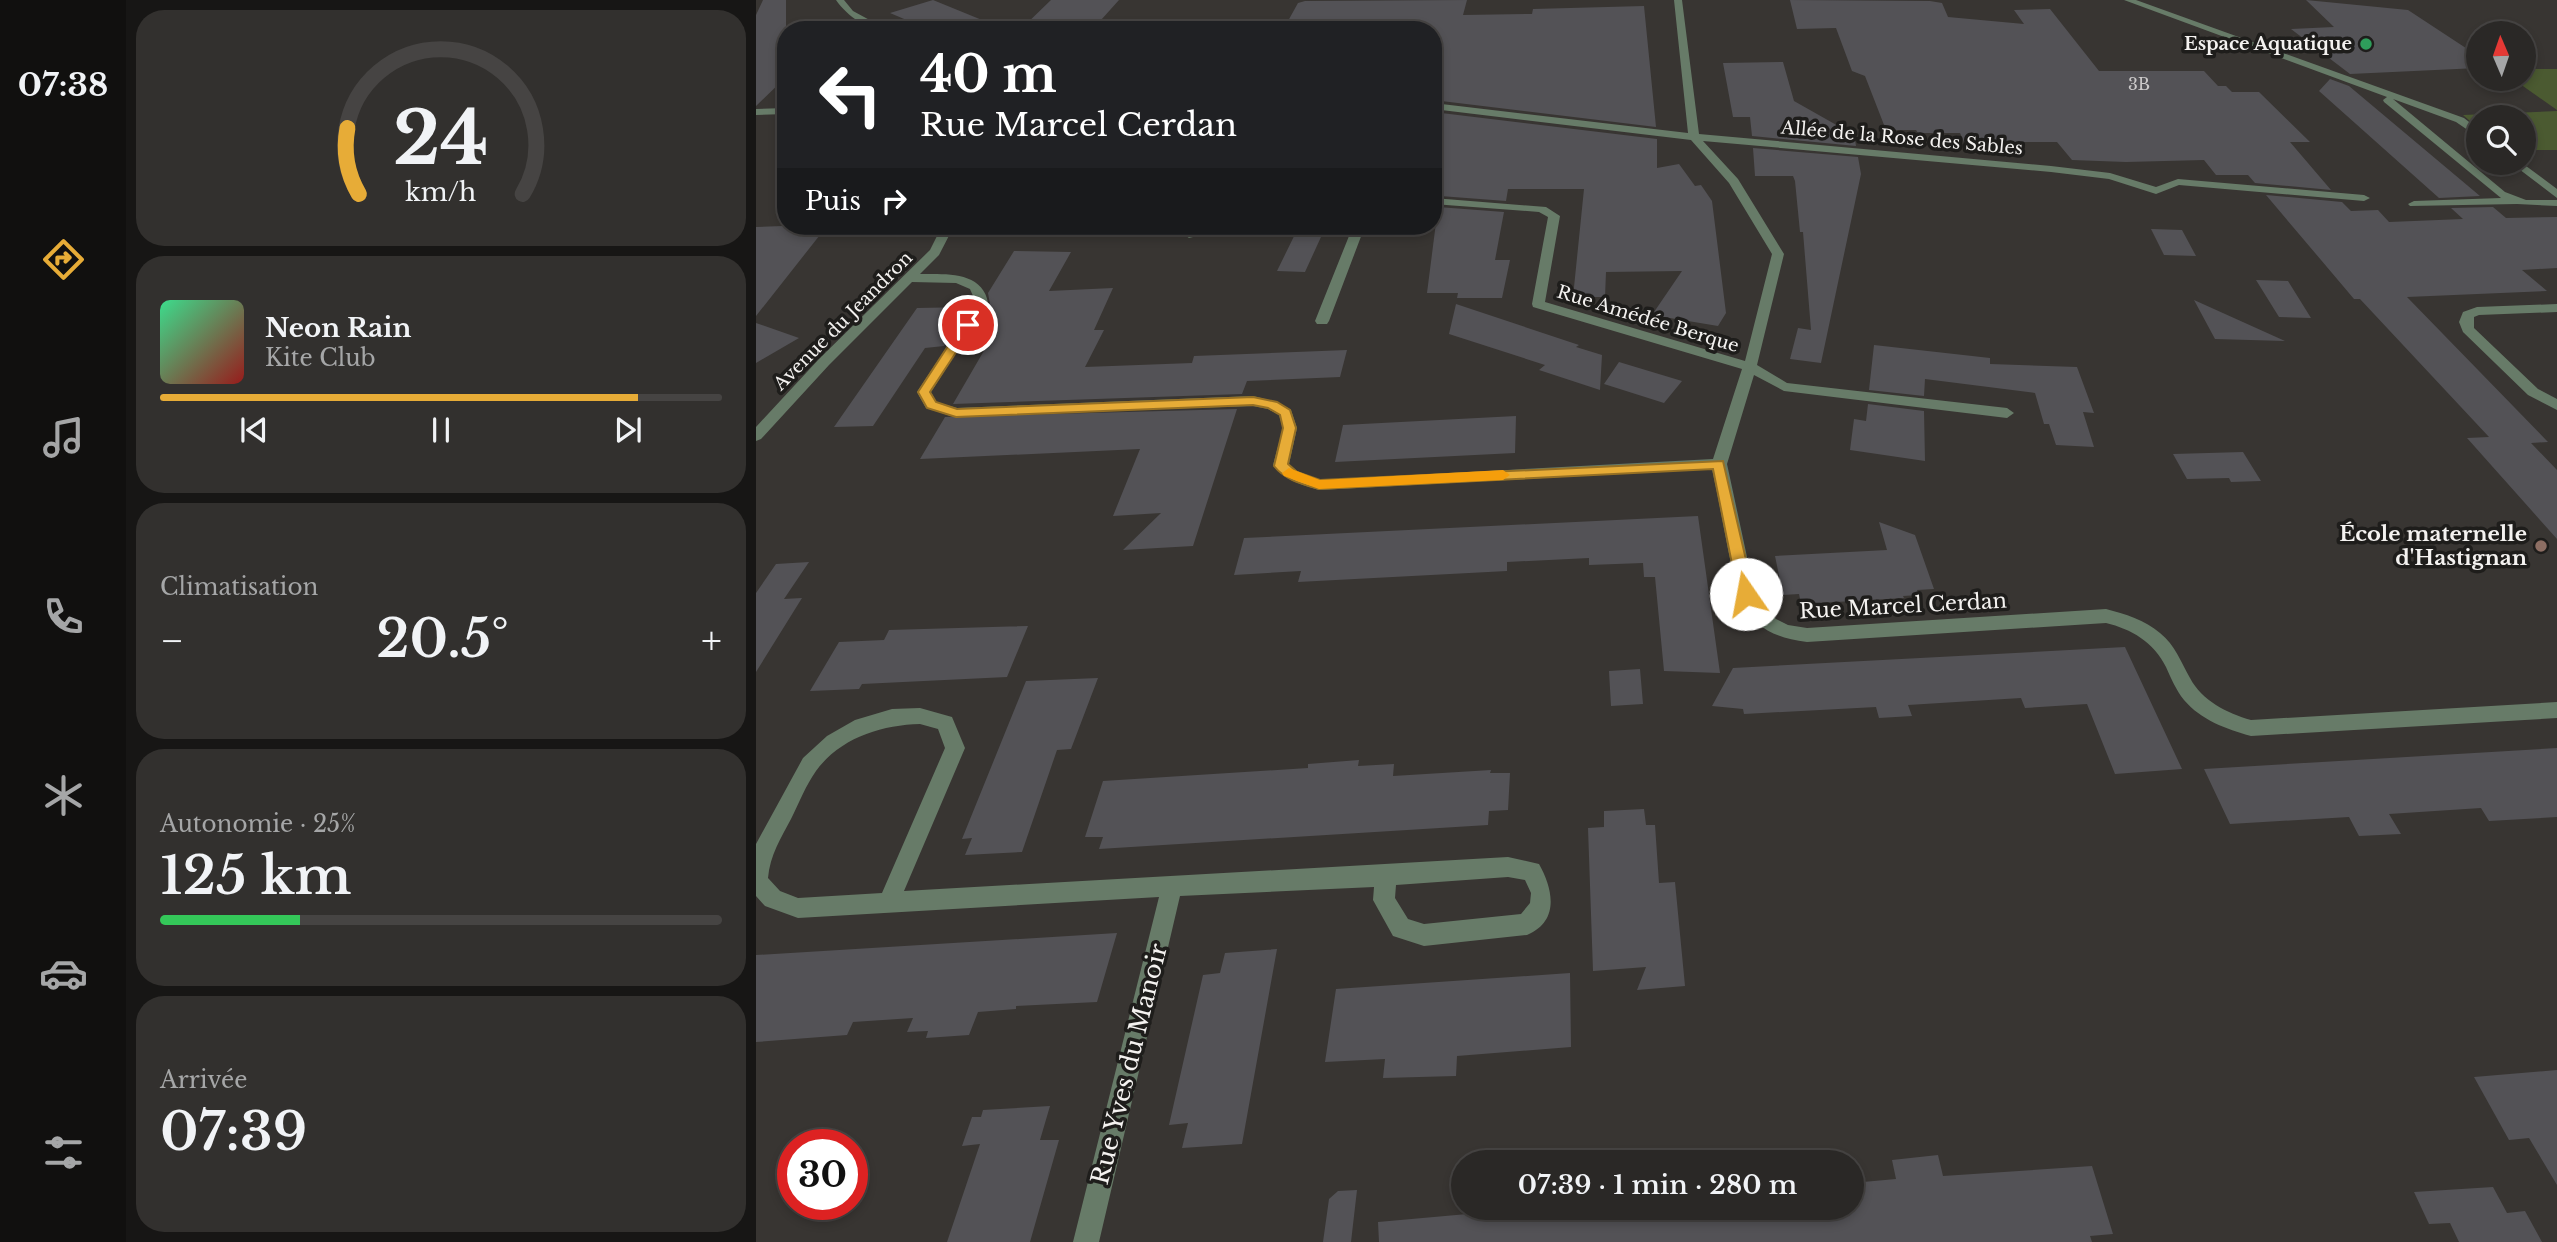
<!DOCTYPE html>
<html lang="fr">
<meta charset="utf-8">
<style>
:root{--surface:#2a2826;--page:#32302e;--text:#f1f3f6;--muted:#a5a6a7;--line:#464443;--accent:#e7ac37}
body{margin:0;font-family:"Libre Baskerville",serif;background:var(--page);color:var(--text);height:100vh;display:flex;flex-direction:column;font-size:26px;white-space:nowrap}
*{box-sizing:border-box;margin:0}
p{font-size:23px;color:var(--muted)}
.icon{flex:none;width:38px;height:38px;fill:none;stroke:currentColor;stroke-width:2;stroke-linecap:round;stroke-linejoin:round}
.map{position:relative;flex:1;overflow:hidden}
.drawer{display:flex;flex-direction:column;gap:10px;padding:10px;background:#171615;width:630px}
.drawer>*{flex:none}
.banner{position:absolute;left:21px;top:21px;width:665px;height:214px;border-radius:28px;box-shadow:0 4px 10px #0003,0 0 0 2px var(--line);background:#202124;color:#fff;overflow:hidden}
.needle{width:46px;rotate:358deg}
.controls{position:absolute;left:1710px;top:21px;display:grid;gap:14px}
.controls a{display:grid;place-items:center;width:70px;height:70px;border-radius:50%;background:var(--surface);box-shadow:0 4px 10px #0003,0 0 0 2px var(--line);font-size:35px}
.speed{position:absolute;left:21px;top:1129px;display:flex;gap:14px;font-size:35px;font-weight:700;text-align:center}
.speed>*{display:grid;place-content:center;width:91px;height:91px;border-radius:50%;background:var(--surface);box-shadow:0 4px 10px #0003,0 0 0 2px var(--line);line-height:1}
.speed .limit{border:10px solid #d22;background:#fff;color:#111}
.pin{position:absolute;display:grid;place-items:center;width:60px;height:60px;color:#fff;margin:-30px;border:4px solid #fff;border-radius:50%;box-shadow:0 2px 7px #0007}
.me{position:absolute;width:77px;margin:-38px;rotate:348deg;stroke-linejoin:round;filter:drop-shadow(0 0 5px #0008)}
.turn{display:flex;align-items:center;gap:24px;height:147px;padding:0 28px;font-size:32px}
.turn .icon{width:91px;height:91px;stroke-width:2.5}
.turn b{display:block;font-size:49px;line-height:60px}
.then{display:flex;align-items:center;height:66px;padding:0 28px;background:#0003;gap:14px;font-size:26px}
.big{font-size:52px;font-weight:600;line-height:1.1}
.drawer .widget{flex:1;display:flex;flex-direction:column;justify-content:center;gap:10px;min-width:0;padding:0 24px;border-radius:28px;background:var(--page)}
.drawer .dial{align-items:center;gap:0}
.dial svg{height:182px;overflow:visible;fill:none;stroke:var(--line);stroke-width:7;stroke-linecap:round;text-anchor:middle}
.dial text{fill:var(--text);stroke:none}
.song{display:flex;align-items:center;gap:21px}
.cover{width:84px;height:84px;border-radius:10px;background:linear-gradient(135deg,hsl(150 70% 55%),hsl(0 70% 35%))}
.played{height:7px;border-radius:4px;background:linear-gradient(90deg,var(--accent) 85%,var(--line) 85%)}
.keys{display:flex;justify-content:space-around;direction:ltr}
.heat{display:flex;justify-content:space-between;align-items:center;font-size:38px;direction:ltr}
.charge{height:10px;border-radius:5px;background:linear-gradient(90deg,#34c759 25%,var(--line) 0)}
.trip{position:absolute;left:695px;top:1150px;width:413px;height:70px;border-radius:35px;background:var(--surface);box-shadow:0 4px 10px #0003,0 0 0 2px var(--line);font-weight:600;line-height:70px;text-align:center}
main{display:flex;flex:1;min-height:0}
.dock{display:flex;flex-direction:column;width:126px;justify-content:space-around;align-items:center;background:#11100f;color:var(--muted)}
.dock .icon{width:49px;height:49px}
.dock .selected{color:var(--accent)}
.dock b{font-size:32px;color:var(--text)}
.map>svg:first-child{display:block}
.green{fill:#4b5a31}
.building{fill:#535256}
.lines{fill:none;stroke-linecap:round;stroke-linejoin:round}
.minor{fill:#677b68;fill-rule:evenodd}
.route{fill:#e7ac37;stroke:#967024;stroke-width:2}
.slow{fill:#f59e0b}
.leisure-dot{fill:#2e9e5b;stroke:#1e1d1b;stroke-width:2.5}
.education-dot{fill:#8d6e63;stroke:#1e1d1b;stroke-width:2.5}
.labels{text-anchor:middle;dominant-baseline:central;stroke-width:7;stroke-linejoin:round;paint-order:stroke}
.far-number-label{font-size:16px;fill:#cccaca}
.far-poi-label{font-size:18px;font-weight:bold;fill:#f4f2f0;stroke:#1e1d1b;text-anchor:end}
.far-street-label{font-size:18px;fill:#f4f2f0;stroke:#1e1d1b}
.poi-label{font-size:21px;font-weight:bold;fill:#f4f2f0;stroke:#1e1d1b;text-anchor:end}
.street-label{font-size:21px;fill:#f4f2f0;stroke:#1e1d1b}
.near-street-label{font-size:24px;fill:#f4f2f0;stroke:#1e1d1b}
</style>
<main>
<nav class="dock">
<b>07:38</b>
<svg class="icon selected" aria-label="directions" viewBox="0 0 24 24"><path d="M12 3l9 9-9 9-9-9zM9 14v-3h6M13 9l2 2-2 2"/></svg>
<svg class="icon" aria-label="music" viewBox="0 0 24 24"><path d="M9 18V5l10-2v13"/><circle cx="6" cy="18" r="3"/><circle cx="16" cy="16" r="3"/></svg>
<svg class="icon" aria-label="phone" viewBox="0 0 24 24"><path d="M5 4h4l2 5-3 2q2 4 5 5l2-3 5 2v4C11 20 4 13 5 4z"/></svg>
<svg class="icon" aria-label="climate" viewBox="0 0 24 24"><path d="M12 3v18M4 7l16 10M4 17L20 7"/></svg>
<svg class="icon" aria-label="car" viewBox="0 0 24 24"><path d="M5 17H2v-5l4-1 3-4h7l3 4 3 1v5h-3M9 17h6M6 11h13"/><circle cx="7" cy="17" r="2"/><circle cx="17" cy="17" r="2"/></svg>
<svg class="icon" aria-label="filters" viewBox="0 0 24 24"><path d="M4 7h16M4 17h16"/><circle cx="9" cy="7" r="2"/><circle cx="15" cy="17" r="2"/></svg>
</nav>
<section class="drawer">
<div class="widget dial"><svg viewBox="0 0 100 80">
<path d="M14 69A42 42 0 1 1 86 69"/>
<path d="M14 69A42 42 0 0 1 9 40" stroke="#e7ac37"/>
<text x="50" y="56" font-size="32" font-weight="700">24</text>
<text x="50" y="72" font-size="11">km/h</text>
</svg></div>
<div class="widget">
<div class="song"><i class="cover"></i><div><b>Neon Rain</b><p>Kite Club</p></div></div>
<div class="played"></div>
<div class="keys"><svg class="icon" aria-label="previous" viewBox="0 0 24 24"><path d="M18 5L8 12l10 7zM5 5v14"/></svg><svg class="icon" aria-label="pause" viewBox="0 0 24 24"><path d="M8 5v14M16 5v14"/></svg><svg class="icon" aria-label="next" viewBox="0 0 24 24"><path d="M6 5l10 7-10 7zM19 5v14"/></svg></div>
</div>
<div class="widget"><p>Climatisation</p>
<div class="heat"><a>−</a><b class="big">20.5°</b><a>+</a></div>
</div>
<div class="widget"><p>Autonomie · 25%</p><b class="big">125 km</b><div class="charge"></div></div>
<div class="widget"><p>Arrivée</p><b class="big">07:39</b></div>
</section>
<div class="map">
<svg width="1801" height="1242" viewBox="0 0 1801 1242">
<rect width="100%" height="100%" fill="#383532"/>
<!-- green -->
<path class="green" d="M1768,69H1801V110L1757,79H1768Z
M1801,111V150H1768V117H1722V128L1707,115Z"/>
<!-- building -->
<path class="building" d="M7,0H30V77L0,106V15Z
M177,0L248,29L247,30H174L134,13Z
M295,0H363L336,30H264Z
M711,0L707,15L776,14L777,9L888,6L900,127L677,100V30H527L542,3L549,1Z
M1034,0L1174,1L1186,3L1192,17L1268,24L1258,10L1294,9L1343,71H1448L1462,86H1470L1476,92H1503L1554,142H1534L1575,190L1499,183L1492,175H1460L1448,160L1370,162L1316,160L1301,142H1208L1204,133H1162L1160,130H1130L1109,76L1096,71L1080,28L1041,29Z
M1550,0L1652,10L1722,56V68L1594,74L1535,29L1578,27Z
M1027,62L1038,101L1084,127L1097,128L1100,146L996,136L994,117H977L967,63Z
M1574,79L1593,86L1724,196L1683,198L1563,91Z
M677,112L901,139V168L923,164L939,186L945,185L956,201L970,313L962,326L896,315L926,271L850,272L849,297H817L828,189H752L750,201L684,196V191L677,190Z
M997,148L1102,157L1105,174L1065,363L1034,359L1042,328L1055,330L1047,232H1044L1039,181L1037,176H999Z
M1510,195L1586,202L1595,211L1622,210L1633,222L1707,219L1695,208L1737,207L1750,218L1801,217V268L1766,270L1791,291L1651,297L1792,442L1775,443L1801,470V539L1711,438L1733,437L1604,299H1598Z
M682,207L748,212L739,260H754L746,298H701L702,293H671Z
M27,226H71L0,316V227Z
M543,226H570L549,272L521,271Z
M1395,229L1426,230L1440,256L1408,255Z
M258,251L315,252L293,291L357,288L338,330H348L329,367L436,363L438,356L591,350L584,377L491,381L486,394L197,404L233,342L209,344L234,304L232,293Z
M1500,280L1532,281L1555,318L1523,317Z
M1438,300L1529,341L1459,339Z
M700,304L823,345L820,347L846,355L844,390L783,370L789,365L693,334Z
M215,307L188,346L169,348L117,426L78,427L161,308Z
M0,323L43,338L0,363Z
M1118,345L1234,358V364L1321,367L1338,413L1327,412L1338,447L1300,445L1293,424H1288L1279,393L1169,379L1168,396L1113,390Z
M863,362L926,381L908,403L848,384Z
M1112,404L1168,411L1169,461L1094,450L1098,419L1110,421Z
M481,409L437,546L367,550L405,513L357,516L384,449L164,459L189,417Z
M760,416L759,453L579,462L587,425Z
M1487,452L1505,481L1475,482L1473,478L1431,479L1417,454Z
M942,516L964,673L908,671L899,577H888L887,563L833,565V558L751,562V571L542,582L545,571L478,575L488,538Z
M1123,522L1159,535L1178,589L1161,590L1163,595L1147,596L1148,598L1045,604L1043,594L1027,595L1019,556L1131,550Z
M53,562L28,599L46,598L0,672V593L20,564Z
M272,626L251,677L106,684L103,689L54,691L83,642L128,640L133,630Z
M1369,647L1426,769L1359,774L1331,704L1269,708L1265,698L1152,705L1156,716L1123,718L1120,707L988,714L987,709L956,706L977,668Z
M884,669L887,704L855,706L853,671Z
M342,678L315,749L301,750L266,852L209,855L216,838L206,839L270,681Z
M1801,748V817L1733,821L1725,808L1633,814L1645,834L1603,836L1593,817L1474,824L1448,769Z
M603,760L602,766L638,764L637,776L735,770L734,773H754L752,810L733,811L732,825L343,849L347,837H329L347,781L552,768V764Z
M888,809L890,825H899L903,883L919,882L929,986L881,990L890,967L837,971L832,828L848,827V811Z
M361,933L341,1002L260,1006V1009L222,1012L213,1035L170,1038L172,1031L151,1032L157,1018L97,1022L91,1035L0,1042V955Z
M521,949L486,1144L426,1148L432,1123L413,1125L447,975L464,973L469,953Z
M814,973L815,1047L701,1056L700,1076L627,1078L629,1059L569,1062L580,989Z
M1801,1070V1185L1773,1138L1753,1140L1718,1077Z
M294,1106L284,1140H303L274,1242H191L224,1144L206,1146L216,1117H225L227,1110Z
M1182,1155L1187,1176L1336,1166L1357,1234L1334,1236L1336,1242H623L622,1222L779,1208H1096V1183L1140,1179L1136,1160Z
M1737,1187L1751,1213L1769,1211L1786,1242H1703L1694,1223L1673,1224L1658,1192Z
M601,1190L595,1242H567L573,1199L582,1191Z"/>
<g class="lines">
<!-- minor -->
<path class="minor" d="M80,0H88L97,11L132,30C111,30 92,17 80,0Z
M918,0H926L943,134L1295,166L1354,173L1400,187L1422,179L1608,195L1614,198L1608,201L1423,185L1400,194L1353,179L1295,172L947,141L982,179L1028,254L1001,365L1031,383L1251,408L1258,413L1251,418L1028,391L998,375L971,464L999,594L1007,607L1020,619L1032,625L1051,628L1350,609C1369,614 1389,620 1404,633C1419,645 1425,662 1434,678C1446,701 1471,713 1495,720L1801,702V718L1495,736C1470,729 1445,720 1428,700C1420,690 1415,678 1410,667C1398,642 1375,629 1350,623L1051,642C990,635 983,602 972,549C967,523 962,496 956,469L563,490C546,485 528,480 517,465L527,428L523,415L512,409L497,406L195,416L170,408L161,392L220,303L214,289L200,283L156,282L73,365L5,439L0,441V427L63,359L174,250L186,226H198L183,255L164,274C189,274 227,271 232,303L175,392L180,402L201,408L497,396L521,402L535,410L541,428L533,464L541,471L564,480L957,459L986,369L777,307L776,304L792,217L783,212L677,204V198L790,207L804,216L789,302L989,361L1016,254L973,183L935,140L677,109V103L932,133Z
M1368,0H1380L1708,118L1722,129V137L1700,122L1637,99L1749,192L1770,200H1801V206L1761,204L1654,206L1652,204L1658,201L1745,198L1628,102L1627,100L1631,97Z
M30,108V114L0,115V109Z
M1755,163H1766L1801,189V198Z
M432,226H444L437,237L433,238L427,234Z
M597,226H609L573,321L571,324H561L559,321Z
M1801,304V312L1723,315L1718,317V328L1782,389L1801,399V410L1772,395L1707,332L1703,322L1707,312L1721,307Z
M164,708L196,717L209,748L148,891L752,857L783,864C797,889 804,921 771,935L668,946L637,936L617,900L618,887L424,896L343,1242H317L403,897L42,918L9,906L0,896V844L47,758L71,736L99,720L136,709ZM164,724L182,729L189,748L126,893L42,898L24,891L12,878C14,855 25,838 35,819C43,803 50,785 60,771C84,738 125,725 164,724ZM752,877L769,880L775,893L774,903L765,914L668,924L652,919L639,898L640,885Z"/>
</g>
<!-- route -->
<path class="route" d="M212,322L218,325L174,392L180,402L201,409L497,397L521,402L534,410L540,428L532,464L541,472L564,480L967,461L998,594L990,600L982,594L957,469L563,489C546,484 529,480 518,466L527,428L524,415L512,408L497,405L200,417L171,408L162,392L207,323Z"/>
<!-- slow -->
<path class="slow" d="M533,468L564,480L747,470L754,475L747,480L563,489L528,476L526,473Z"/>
<!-- markers -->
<circle class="leisure-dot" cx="1610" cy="44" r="7"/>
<circle class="education-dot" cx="1785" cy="546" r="7"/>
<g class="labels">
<!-- far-number labels -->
<g class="far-number-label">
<text x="1383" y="84">3B</text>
</g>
<!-- far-poi labels -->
<g class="far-poi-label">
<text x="1596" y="44">Espace Aquatique</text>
</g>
<!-- far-street labels -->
<g class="far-street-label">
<text transform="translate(1146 138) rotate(5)">Allée de la Rose des Sables</text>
<text transform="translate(892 319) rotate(17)">Rue Amédée Berque</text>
<text transform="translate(87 321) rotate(-45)">Avenue du Jeandron</text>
</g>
<!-- poi labels -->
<g class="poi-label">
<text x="1771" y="534">École maternelle<tspan x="1771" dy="24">d'Hastignan</tspan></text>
</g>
<!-- street labels -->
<g class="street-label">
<text transform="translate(1147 606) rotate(-3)">Rue Marcel Cerdan</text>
</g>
<!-- near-street labels -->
<g class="near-street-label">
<text transform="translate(373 1064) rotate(-76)">Rue Yves du Manoir</text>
</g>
</g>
</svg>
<div class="controls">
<a><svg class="needle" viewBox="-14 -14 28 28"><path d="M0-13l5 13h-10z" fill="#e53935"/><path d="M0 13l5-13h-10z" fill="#a5a6a7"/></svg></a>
<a><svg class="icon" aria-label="search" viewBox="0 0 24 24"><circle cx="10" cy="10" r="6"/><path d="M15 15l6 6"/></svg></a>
</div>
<div class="speed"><div class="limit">30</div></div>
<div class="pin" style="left:212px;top:325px;background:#d93025"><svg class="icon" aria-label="arrive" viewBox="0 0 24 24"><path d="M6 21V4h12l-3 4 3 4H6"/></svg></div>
<svg class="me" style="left:990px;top:594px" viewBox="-20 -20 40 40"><circle r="19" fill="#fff"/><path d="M0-13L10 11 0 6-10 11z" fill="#e7ac37"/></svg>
<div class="trip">07:39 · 1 min · 280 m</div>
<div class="banner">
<div class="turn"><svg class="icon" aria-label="left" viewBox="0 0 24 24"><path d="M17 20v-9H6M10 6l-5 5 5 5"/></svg><div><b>40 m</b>Rue Marcel Cerdan</div></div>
<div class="then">Puis<svg class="icon" aria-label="right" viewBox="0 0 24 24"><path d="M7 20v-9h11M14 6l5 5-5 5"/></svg></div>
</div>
</div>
</main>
